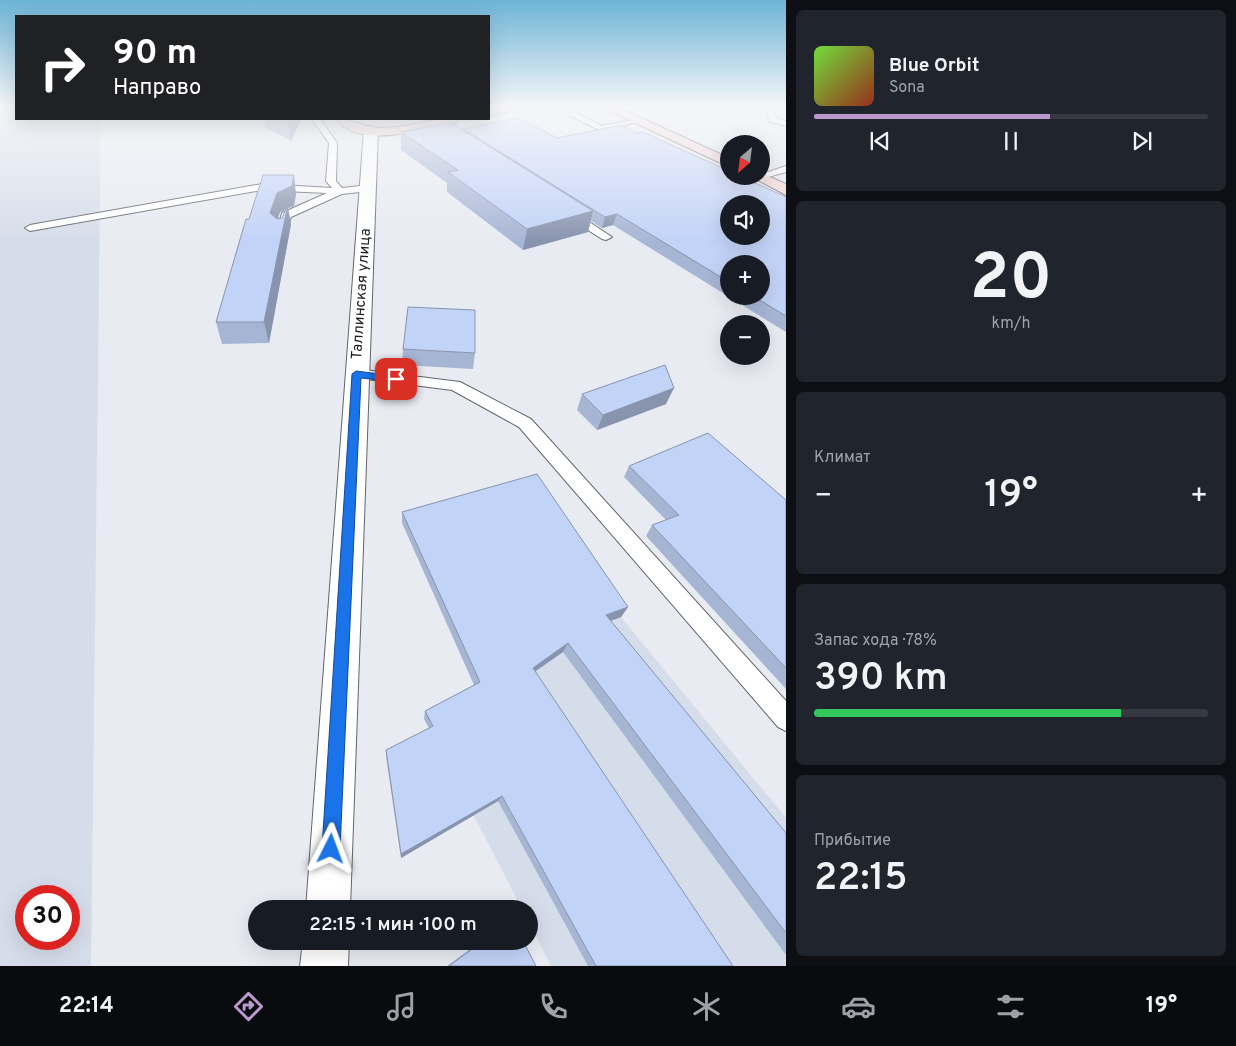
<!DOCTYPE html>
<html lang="ru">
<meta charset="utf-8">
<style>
:root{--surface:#171b24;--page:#20242c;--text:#f1f3f6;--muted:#9ea1a6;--line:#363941;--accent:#b999ce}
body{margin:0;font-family:Overpass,sans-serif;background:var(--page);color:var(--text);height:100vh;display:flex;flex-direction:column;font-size:19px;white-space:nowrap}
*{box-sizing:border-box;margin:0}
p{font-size:16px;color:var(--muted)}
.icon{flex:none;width:28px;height:28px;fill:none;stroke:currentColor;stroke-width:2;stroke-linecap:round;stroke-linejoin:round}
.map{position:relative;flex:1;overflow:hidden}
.sheet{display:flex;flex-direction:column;gap:10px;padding:10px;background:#0d0f14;width:450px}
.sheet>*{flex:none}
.top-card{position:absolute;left:15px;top:15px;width:475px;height:105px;border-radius:0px;box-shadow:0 5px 20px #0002;background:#202124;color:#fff;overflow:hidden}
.needle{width:32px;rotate:208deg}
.controls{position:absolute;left:720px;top:135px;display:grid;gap:10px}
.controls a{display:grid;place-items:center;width:50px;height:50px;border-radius:50%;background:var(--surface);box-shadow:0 5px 20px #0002;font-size:25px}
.speed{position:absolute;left:15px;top:885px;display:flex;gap:10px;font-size:25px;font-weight:700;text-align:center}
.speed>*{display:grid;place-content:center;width:65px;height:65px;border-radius:50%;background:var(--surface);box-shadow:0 5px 20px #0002;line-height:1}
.speed .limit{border:8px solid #d22;background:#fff;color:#111}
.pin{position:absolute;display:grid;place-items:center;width:42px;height:42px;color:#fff;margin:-21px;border-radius:10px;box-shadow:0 2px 8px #0006}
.me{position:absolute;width:55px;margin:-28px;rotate:3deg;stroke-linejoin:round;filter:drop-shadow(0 0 4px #0008)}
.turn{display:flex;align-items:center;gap:18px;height:105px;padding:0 15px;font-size:22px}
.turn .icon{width:65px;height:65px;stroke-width:2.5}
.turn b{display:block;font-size:35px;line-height:42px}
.big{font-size:38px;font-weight:600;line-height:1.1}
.sheet .tile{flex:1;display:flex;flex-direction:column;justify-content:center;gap:8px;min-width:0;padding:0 18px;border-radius:8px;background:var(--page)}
.sheet .dial{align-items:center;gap:0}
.dial b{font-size:65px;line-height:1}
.song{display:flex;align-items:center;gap:15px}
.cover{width:60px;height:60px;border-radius:8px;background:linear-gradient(135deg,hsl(100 70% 55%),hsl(10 70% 35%))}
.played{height:5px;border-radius:2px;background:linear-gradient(90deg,var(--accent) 60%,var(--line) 60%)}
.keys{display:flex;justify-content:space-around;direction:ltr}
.heat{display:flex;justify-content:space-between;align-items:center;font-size:28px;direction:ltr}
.charge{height:8px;border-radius:4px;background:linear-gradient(90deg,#34c759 78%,var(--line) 0)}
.trip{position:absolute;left:248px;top:900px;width:290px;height:50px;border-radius:25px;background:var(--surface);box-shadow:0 5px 20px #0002;font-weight:600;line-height:50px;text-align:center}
.dock{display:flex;height:80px;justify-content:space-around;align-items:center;background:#090b0e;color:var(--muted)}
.dock .icon{width:35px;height:35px}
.dock .active{color:var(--accent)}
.dock b{font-size:22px;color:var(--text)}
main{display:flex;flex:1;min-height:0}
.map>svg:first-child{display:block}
.built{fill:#d6ddea;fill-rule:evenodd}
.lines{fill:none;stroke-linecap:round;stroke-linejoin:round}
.lane-casing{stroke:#62656b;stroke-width:2}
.street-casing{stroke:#62656b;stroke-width:2}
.secondary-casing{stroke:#62656b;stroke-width:2}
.lane{fill:#fff;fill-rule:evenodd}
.street{fill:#fff;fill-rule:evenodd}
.secondary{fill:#f4d3d1;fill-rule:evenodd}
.wall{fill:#a7b5d5;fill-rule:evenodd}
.shaded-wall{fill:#8894ae}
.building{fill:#c2d3f8;stroke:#8894ae;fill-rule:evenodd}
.route{fill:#1a73e8;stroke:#114b97}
.labels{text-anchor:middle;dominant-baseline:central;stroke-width:4;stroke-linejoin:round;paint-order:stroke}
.street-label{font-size:15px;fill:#1c1e20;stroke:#fff}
</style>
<main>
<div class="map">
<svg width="786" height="966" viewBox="0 0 786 966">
<rect width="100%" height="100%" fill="#e8ebf2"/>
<!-- built -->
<path class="built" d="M0,106H16V119H101L91,966H0ZM26,896H69V939H26Z
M621,617L786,818V966H551L529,923V909H522L424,719Z"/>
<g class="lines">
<defs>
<path id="lane" d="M551,106H562L602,126L638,119L642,121L601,131Z
M765,106H773L776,118L786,121V126L769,121Z
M312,119H320L337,143L336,181L342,188L369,185L374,188L369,191L342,194L291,217L285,235L281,236L276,233L282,213L327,193L262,190L30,231L25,228L30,225L262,184L332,188L326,181L329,143Z
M786,166V172L761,179L756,176Z
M570,211L574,212L612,237L606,240L602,239L566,216V212Z
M356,369L460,382L531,419L786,701V731L778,727L519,427L452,390L351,377L349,374Z"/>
<path id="street" d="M371,126L378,130L350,909H306L364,130Z
M303,941H349L348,966H300Z"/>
<path id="secondary" d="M498,106H522L520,109L489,116V108Z
M599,106H615L729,158V167Z
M337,119C353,119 365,128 382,128C408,128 433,117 459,119L457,122C429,129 357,150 337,119Z
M761,173L786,184V195L750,176H761Z"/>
</defs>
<!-- lane casing -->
<use href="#lane" class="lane-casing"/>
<!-- street casing -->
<use href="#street" class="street-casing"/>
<!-- secondary casing -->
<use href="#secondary" class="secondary-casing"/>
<!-- lane -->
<use href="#lane" class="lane"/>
<!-- street -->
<use href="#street" class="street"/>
<!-- secondary -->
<use href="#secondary" class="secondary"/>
</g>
<!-- wall -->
<path class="wall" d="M774,106H786V111L775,108Z
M264,119H301L291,141L265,127Z
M463,129L557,138L637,133L786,197V332L613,225L602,228L591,221L588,232L523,250L447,192V183L401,150V132L463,130ZM729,264L761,296H729Z
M296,194L294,206L288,208L291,224L269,343L222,344L216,322L249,219ZM286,210L282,218H278L280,212Z
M403,349L475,353L473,369L402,365Z
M582,394L666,404L597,430L577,410Z
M629,466L786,500V689L646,536L652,525L666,520L624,477Z
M402,512L628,607L621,617L611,621L786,833V955L563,652L535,672L733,966H588L498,801L401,858L386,756V750L429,728L424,719L425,711L474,685L402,523Z
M481,941H523L536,966H447Z"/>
<!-- shaded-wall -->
<path class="shaded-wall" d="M291,119H301L291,141L288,123Z
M294,175L296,194L294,206L288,208L291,224L269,343L264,322L287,209L280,212L273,233L270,213L277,193Z
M593,211L588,232L523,250L527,229Z
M617,214L613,225L602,228L605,217Z
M674,388L666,404L597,430L603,415Z
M628,607L621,617L600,625L606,615Z
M568,643L563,652L528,676L533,668Z
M502,796L498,801L401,858V854Z"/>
<!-- building -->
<path class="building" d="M518,118L557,138L621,125L637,133L643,132L729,171V176H740L786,197V316L753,296H761V264H729V282L617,214L605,217L463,129ZM729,204H761V236H729Z
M281,119H291L288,123Z
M450,122L593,211L527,229L448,172L458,170L401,132Z
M263,175H294L292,186L277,193L270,213L277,219L282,218L288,204L264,322H216L246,219H249Z
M408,307L475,310V353L403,349Z
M665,365L674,388L603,415L582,394Z
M708,433L786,500V668L652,525L679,515L629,466Z
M537,474L628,607L606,615L786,833V933L568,643L533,668L733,966H596L502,796L401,854L386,750L433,726L425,711L480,682L402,512Z
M483,941H523L536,966H449Z"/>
<!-- sky -->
<linearGradient id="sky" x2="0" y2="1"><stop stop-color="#6cb3d5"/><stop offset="0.44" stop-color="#f5f6f9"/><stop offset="1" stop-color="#f5f6f9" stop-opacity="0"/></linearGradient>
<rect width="786" height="242" fill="url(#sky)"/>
<!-- route -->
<path class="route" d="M356,371L396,376L401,379L396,382L361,378L340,849L337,856L331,858L325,856L322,849L352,374Z"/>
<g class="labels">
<!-- street labels -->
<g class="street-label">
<text transform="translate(362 294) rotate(-86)">Таллинская улица</text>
</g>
</g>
</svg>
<div class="controls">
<a><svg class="needle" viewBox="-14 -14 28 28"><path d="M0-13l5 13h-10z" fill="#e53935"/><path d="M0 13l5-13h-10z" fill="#9ea1a6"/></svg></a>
<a><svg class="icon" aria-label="sound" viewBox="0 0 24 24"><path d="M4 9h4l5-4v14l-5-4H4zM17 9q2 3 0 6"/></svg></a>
<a>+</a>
<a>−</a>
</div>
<div class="speed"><div class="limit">30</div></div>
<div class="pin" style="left:396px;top:379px;background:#d93025"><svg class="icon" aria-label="arrive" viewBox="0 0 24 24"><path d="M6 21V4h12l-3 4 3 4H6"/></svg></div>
<svg class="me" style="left:331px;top:849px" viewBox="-20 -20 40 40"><path d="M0-17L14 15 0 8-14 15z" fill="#1a73e8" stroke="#fff" stroke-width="4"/></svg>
<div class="trip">22:15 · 1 мин · 100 m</div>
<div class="top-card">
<div class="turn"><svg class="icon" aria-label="right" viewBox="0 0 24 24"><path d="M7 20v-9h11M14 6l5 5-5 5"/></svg><div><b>90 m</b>Направо</div></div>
</div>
</div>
<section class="sheet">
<div class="tile">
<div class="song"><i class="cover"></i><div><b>Blue Orbit</b><p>Sona</p></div></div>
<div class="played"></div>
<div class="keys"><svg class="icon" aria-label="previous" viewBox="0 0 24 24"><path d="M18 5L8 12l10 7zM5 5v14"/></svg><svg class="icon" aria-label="pause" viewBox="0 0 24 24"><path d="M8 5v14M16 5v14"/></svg><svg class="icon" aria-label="next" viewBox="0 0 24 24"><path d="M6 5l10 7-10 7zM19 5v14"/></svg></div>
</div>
<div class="tile dial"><b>20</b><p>km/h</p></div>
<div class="tile"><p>Климат</p>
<div class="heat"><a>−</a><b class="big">19°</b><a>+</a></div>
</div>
<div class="tile"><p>Запас хода · 78%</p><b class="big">390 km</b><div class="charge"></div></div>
<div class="tile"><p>Прибытие</p><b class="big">22:15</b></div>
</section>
</main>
<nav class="dock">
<b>22:14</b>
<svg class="icon active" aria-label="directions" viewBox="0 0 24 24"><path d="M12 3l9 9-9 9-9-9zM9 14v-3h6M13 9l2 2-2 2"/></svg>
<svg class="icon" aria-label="music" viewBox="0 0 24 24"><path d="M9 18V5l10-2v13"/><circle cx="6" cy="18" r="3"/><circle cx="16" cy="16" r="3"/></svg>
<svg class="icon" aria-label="phone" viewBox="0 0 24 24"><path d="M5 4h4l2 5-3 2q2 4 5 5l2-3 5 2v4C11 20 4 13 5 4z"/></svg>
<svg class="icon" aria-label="climate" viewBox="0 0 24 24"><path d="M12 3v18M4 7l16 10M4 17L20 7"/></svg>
<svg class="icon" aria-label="car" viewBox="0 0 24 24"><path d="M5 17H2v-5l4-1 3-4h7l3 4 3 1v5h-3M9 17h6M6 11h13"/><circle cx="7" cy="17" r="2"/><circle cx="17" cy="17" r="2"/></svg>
<svg class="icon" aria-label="filters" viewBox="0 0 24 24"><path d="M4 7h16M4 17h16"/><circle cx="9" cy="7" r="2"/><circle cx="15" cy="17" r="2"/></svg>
<b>19°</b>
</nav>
